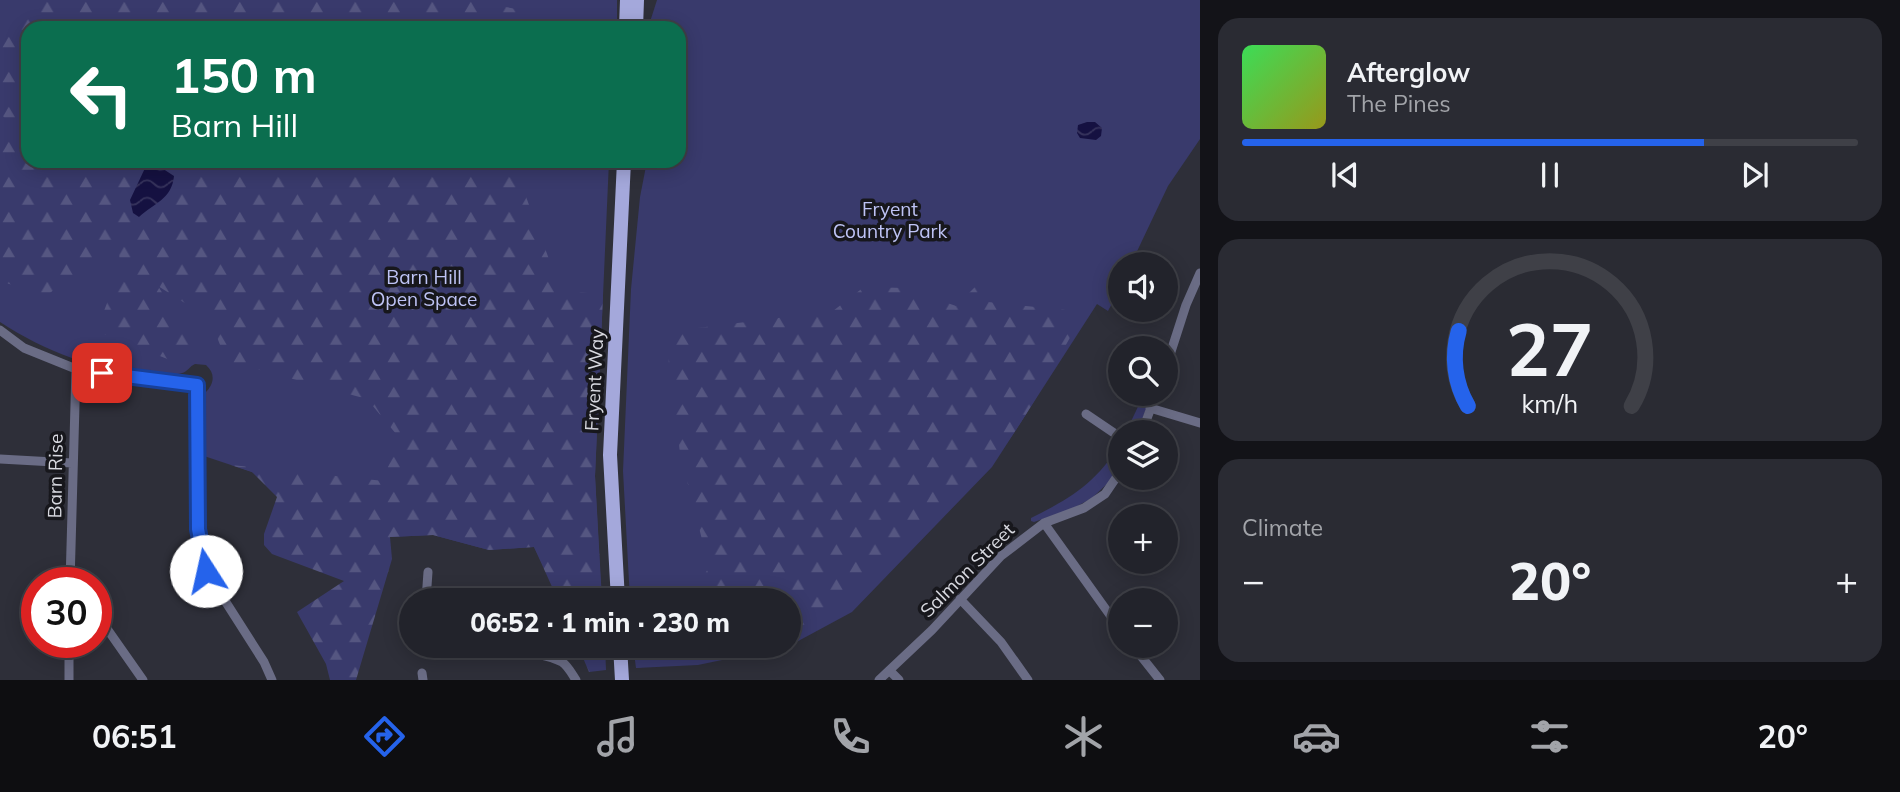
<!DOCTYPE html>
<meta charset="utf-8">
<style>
:root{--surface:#22232b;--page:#2a2b33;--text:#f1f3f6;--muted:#a2a4a9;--line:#3f4047;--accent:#2563eb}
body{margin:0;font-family:Mulish,sans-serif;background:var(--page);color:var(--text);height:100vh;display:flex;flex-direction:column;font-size:26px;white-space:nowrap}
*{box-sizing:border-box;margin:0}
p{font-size:23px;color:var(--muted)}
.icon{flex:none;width:38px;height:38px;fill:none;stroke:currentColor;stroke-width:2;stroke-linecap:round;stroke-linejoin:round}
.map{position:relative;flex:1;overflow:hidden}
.details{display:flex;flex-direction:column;gap:18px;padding:18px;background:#131318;width:700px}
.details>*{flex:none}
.top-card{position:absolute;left:21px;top:21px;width:665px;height:147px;border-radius:21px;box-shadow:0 4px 18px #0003,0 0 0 2px var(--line);background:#0b6e4f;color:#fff;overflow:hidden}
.fabs{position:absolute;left:1108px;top:252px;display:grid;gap:14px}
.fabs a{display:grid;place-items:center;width:70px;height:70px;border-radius:50%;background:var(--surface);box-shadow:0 4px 18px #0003,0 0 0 2px var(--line);font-size:35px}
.speed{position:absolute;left:21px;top:567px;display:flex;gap:14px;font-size:35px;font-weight:700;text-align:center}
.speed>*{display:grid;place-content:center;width:91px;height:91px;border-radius:50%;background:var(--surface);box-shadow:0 4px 18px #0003,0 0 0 2px var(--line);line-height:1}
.speed .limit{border:10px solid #d22;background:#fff;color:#111}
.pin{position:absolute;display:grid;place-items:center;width:60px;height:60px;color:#fff;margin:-30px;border-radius:14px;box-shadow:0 4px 10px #0006}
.me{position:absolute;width:77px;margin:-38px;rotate:350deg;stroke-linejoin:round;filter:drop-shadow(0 0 5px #0008)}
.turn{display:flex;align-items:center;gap:24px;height:147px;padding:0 35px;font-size:32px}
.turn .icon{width:91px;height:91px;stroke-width:2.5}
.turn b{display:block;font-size:49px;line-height:60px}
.big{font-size:52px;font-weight:800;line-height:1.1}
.details .card{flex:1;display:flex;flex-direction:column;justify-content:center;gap:10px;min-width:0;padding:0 24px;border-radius:21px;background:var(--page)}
.details .dial{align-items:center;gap:0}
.dial svg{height:182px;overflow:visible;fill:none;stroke:var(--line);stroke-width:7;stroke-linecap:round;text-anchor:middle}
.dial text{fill:var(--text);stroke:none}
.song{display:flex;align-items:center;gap:21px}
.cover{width:84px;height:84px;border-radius:10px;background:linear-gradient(135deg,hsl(130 70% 55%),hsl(60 70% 35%))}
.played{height:7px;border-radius:4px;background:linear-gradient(90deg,var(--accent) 75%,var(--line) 75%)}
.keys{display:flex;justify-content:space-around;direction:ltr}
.heat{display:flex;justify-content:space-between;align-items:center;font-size:38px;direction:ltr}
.trip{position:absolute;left:399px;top:588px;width:402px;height:70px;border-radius:35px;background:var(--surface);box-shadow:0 4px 18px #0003,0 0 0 2px var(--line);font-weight:800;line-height:70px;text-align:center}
.tab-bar{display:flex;height:112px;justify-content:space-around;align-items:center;background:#0e0e11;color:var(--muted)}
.tab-bar .icon{width:49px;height:49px}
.tab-bar .on{color:var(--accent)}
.tab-bar b{font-size:32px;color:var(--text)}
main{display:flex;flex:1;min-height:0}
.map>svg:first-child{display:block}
.green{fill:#393a6c}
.forest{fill:url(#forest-firs);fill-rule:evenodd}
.water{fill:url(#water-waves)}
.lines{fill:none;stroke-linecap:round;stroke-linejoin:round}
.street{stroke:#6a6c85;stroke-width:9}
.primary{stroke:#a4a8db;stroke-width:14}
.route-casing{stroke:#184099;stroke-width:18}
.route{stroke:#2563eb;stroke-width:12}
.labels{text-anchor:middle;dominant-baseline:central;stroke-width:7;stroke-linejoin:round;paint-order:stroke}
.park-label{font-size:19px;fill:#bec3f5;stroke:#17171c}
.street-label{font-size:19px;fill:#d8d9e0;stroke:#17171c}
</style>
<main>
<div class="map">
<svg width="1200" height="680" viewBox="0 0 1200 680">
<defs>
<pattern id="forest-firs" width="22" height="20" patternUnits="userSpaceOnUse" patternTransform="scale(1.75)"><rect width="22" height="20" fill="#393a6c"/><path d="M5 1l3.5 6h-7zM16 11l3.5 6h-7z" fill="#555681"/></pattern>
<pattern id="water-waves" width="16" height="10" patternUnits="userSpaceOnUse" patternTransform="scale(1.75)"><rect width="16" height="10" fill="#151141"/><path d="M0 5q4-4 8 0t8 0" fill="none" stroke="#36335c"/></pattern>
</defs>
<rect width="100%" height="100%" fill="#2e2f39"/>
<!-- green -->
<path class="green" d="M0,0H617V28H28V161H609L595,476L601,589L544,567L534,547L489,550L433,535L390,537L252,472L204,456L205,393C214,384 216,374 206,365L195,364C190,366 187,372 182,373C173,376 158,374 149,373C94,370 46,352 0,322Z
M657,0H1200V139L1168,186L1131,264H1120V288L1108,311L1097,304L992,467L852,612L789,646L698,665L636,668L633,646H789V600H630L623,471L631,289L640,197L647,161H679V28H648Z
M1144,394H1152L1137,432H1126Z
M1120,444V464L1109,482L1092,498L1072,509L1034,522L1031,521V518C1071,498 1096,483 1120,444Z"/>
<!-- forest -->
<path class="forest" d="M21,0H468L527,11L525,28H28V161H517L518,175L557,281C571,293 585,293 603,294L595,476L602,600H558L534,547L489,550L433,535L390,537L392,559L356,680H330L326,664L297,612L344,581L272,554L264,545V534L277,497L252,472L231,465L384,481L397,435L367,399L237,364L229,368L210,319L158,286L193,343L170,360L96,331L121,268L117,241L46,296L0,281V134L18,136L0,112V53ZM154,163L174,177L167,198L151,205Z
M864,287L905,288L956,306L975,287L988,302L1085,312C1060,353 1037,401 1009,440C949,524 870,580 789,640V600H690L709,567L680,453L665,332L833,311Z
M578,646H605L606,670L589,672Z
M643,646H779L636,668Z"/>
<!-- water -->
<path class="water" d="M1087,122H1095L1102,128L1101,136L1096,140L1080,138L1077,133L1078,125Z
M154,163L174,176C172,199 154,203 139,217L133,213L130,200L146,166Z"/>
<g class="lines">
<!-- street -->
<path class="street" d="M0,330L24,348L76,369L197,385L198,529L206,571L264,662L272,680
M1166,367L1186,305L1200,273
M1150,408L1200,423
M1086,414L1117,435
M1142,432L1156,394
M0,459L72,463
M1044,523L1120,629
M70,583L76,369
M514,595L516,600
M960,599L1001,642L1028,680
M426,600L428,572
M96,613L143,680
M484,646C508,653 538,650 562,662C568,666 572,674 576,680
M1133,646L1160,680
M890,671L899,680
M422,673L423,680
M69,680V642
M879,680L932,630L1001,556L1044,523L1084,508L1105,494L1120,472"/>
<!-- primary -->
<path class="primary" d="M626,28L627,0
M636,28L637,0
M618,600L610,455L624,161
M620,646L622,680"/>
</g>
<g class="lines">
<defs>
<path id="route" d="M102,373L197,385L198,529L206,571"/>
</defs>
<!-- route casing -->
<use href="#route" class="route-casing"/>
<!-- route -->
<use href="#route" class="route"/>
</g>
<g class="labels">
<!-- park labels -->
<g class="park-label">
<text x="890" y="209">Fryent<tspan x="890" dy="22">Country Park</tspan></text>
<text x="424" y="277">Barn Hill<tspan x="424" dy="22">Open Space</tspan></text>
</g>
<!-- street labels -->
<g class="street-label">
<text transform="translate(594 380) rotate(-87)">Fryent Way</text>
<text transform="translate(55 476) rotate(-89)">Barn Rise</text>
<text transform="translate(967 570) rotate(-45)">Salmon Street</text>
</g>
</g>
</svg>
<div class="fabs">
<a><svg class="icon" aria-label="sound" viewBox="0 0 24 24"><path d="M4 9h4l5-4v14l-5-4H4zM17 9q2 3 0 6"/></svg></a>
<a><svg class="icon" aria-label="search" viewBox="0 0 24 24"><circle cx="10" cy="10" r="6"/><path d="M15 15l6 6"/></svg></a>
<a><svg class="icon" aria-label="layers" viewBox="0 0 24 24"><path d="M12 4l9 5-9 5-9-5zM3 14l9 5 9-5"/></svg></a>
<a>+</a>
<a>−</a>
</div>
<div class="speed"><div class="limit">30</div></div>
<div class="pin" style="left:102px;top:373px;background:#d93025"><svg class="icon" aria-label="arrive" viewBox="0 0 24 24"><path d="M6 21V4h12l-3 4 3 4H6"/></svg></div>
<svg class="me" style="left:206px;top:571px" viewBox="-20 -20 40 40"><circle r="19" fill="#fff"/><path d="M0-13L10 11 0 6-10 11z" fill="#2563eb"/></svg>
<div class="trip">06:52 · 1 min · 230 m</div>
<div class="top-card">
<div class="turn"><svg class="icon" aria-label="left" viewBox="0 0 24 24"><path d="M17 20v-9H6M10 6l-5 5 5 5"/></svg><div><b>150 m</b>Barn Hill</div></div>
</div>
</div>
<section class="details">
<div class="card">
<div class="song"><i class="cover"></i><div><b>Afterglow</b><p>The Pines</p></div></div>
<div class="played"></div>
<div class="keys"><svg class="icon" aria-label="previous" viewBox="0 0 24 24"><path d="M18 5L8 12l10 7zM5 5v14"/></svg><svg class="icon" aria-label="pause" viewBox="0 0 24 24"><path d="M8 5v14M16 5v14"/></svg><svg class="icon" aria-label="next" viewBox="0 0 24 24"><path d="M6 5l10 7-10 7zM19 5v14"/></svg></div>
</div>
<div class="card dial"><svg viewBox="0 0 100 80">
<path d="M14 69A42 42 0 1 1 86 69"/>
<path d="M14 69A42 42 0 0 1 10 36" stroke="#2563eb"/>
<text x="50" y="56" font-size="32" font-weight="700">27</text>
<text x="50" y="72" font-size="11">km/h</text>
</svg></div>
<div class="card"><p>Climate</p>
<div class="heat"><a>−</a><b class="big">20°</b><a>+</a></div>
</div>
</section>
</main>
<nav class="tab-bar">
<b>06:51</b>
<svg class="icon on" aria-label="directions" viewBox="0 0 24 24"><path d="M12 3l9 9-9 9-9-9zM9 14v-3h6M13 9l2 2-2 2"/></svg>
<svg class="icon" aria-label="music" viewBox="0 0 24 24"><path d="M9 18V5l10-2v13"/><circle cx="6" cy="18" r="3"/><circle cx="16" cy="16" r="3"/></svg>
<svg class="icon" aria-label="phone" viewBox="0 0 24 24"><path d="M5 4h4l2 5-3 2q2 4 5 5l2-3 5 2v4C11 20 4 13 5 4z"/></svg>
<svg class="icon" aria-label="climate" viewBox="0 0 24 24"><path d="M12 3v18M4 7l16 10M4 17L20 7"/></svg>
<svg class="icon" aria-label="car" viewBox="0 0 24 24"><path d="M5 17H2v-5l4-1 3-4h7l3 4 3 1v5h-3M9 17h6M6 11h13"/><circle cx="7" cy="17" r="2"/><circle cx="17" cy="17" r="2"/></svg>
<svg class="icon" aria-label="filters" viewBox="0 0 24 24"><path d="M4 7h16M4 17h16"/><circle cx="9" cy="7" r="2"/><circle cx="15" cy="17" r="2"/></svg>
<b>20°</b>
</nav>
